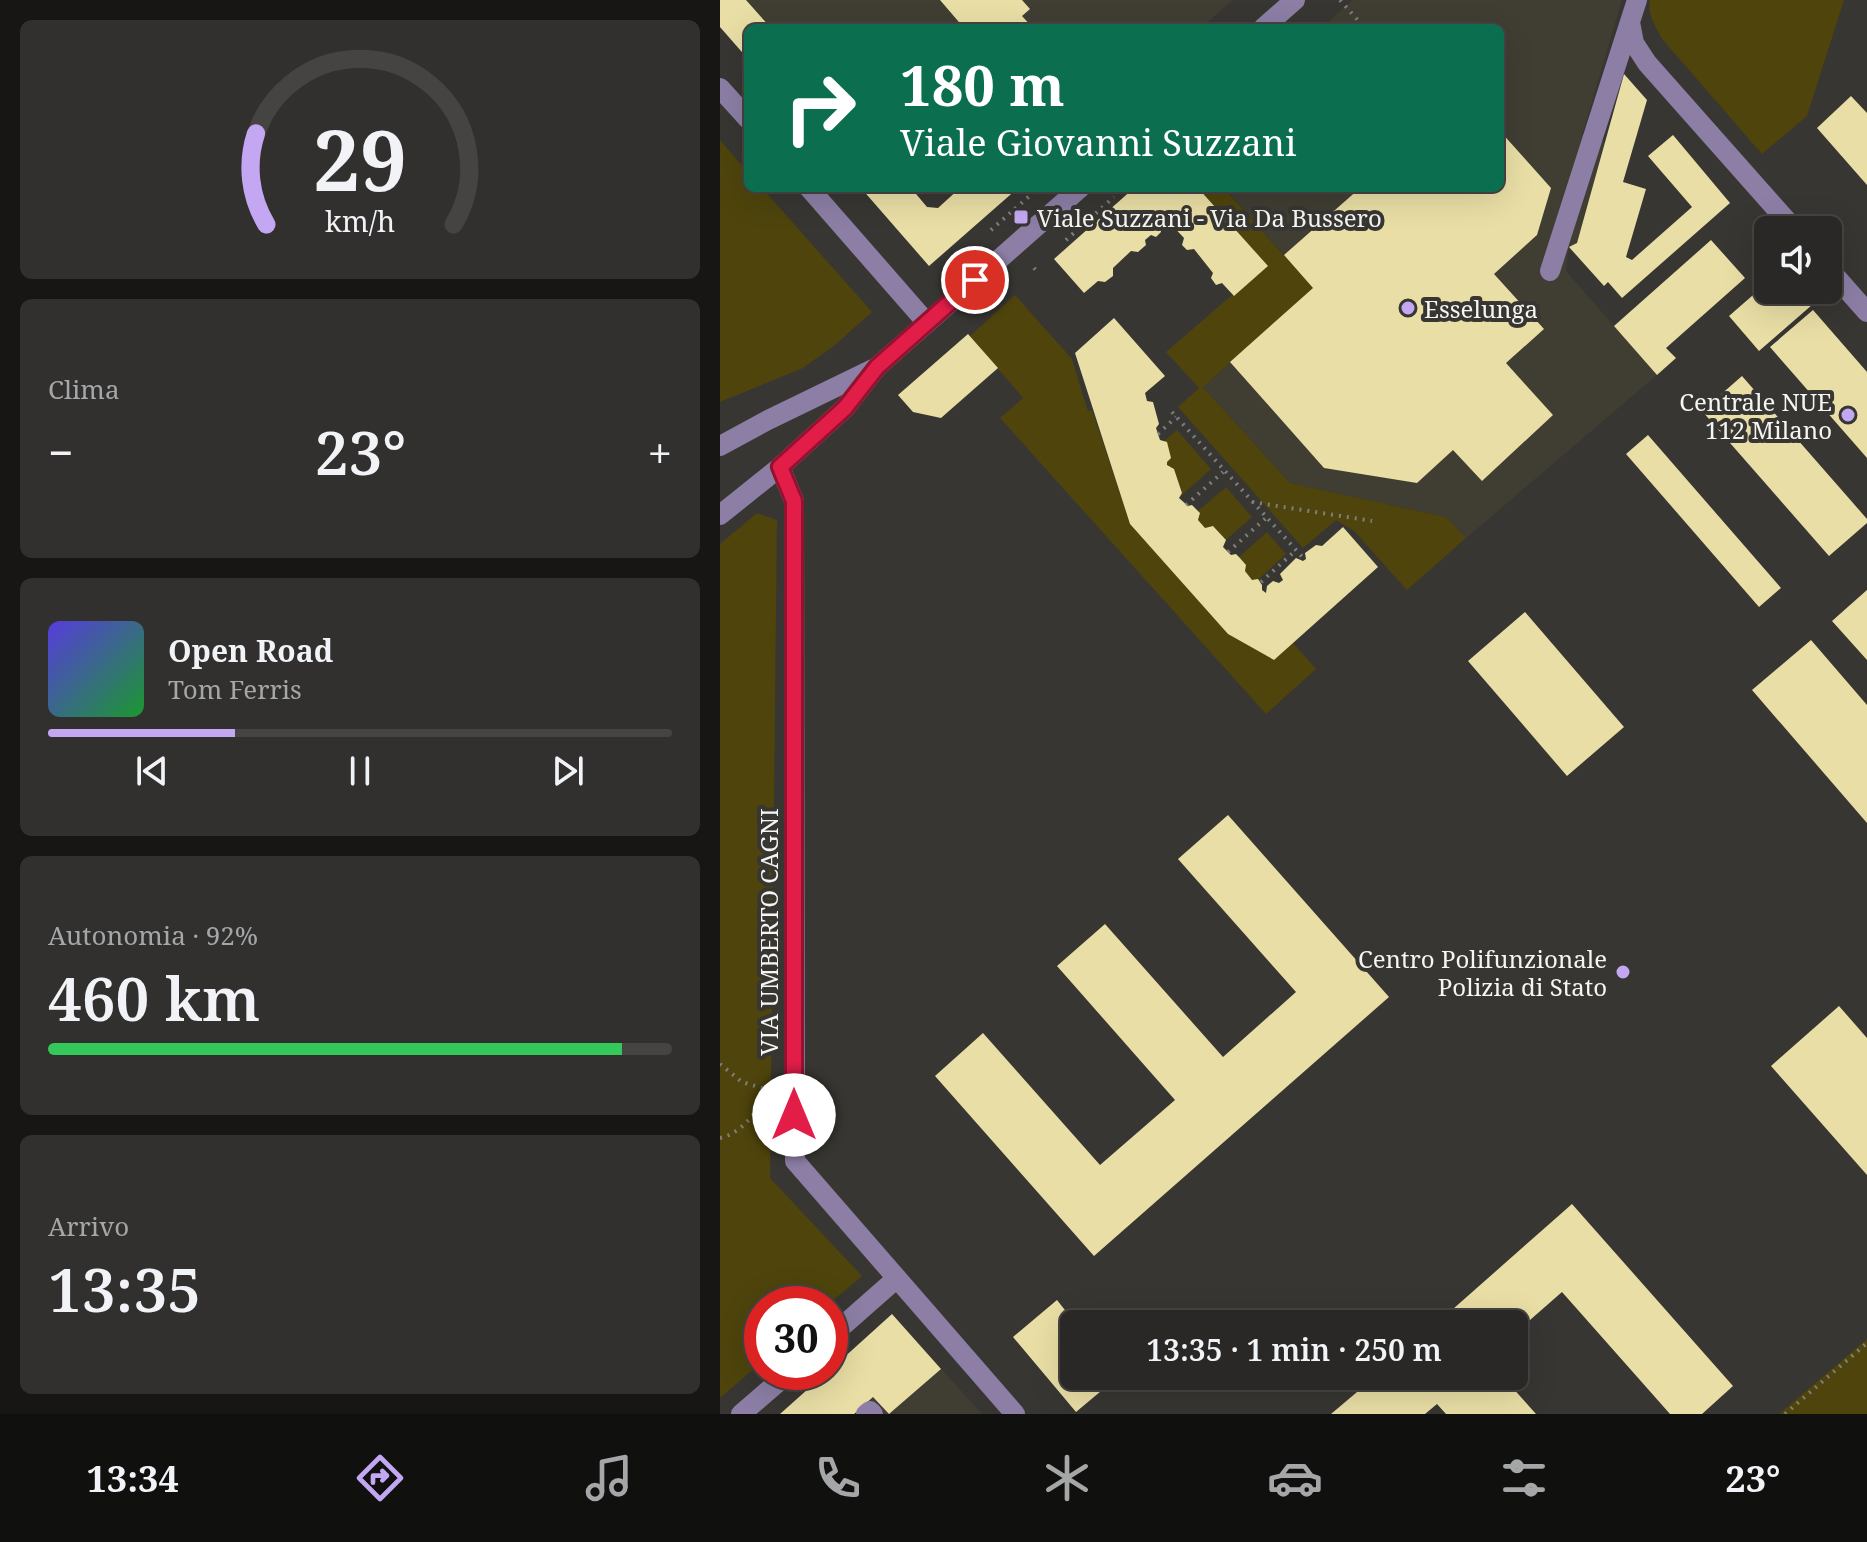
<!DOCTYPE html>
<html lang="it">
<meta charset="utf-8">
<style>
:root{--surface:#292826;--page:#31302e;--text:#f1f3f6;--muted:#a5a6a7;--line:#454443;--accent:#c3a7f2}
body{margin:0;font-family:"Noto Serif",serif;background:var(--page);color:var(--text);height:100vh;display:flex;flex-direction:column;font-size:30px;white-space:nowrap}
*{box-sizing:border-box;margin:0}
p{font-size:26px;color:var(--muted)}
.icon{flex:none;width:44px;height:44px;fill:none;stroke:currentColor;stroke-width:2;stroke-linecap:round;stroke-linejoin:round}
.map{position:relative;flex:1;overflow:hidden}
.details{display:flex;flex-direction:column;gap:20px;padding:20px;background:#171615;width:720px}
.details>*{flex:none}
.top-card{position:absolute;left:24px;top:24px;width:760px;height:168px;border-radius:12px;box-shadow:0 8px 32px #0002,0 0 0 2px var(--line);background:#0b6e4f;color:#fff;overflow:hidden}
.fabs{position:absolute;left:1034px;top:216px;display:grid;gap:16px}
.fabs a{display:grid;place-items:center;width:88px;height:88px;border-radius:12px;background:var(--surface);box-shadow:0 8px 32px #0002,0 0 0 2px var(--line);font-size:40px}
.speed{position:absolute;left:24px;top:1286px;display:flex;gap:16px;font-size:40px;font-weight:700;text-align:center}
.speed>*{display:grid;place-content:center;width:104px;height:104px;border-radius:50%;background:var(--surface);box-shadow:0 8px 32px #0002,0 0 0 2px var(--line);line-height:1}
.speed .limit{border:12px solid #d22;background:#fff;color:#111}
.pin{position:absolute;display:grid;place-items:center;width:68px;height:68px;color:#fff;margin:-34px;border:4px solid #fff;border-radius:50%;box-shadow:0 2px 8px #0007}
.me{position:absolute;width:88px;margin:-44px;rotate:0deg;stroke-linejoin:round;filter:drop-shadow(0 0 6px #0008)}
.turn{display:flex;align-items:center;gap:28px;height:168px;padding:0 24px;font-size:36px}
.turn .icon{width:104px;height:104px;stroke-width:2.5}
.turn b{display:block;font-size:56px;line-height:68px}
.big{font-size:60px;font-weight:600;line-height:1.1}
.details .tile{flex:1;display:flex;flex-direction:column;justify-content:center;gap:12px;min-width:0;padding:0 28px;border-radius:12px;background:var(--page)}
.details .dial{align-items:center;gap:0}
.dial svg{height:208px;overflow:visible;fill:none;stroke:var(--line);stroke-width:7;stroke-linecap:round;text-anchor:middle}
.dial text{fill:var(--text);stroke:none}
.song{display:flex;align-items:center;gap:24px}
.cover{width:96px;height:96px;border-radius:12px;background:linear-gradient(135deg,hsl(250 70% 55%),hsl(130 70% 35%))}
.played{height:8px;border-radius:4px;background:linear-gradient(90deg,var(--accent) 30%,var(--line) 30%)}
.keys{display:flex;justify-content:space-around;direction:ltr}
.heat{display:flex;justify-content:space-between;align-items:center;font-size:44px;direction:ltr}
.charge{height:12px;border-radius:6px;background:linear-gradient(90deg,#34c759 92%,var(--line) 0)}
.trip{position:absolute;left:340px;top:1310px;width:468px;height:80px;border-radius:12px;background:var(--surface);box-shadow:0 8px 32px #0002,0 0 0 2px var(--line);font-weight:600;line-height:80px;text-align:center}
.tab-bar{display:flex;height:128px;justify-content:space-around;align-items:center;background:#10100f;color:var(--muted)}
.tab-bar .icon{width:56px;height:56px}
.tab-bar .selected{color:var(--accent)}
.tab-bar b{font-size:36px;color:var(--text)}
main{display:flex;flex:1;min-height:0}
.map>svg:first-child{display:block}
.built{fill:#403d33}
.green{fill:#4e440c}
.building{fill:#e9dea5}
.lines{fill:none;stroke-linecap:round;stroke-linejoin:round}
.path{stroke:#7e7e7a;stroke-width:4;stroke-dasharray:2 6;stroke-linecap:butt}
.minor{stroke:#8c7ea5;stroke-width:20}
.route-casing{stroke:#92132f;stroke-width:20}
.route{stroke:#e11d48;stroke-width:14}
.poi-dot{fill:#c3a7f2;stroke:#373632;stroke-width:3}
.labels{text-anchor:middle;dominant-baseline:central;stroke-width:8;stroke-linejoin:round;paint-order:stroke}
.poi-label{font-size:24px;fill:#f5f5f2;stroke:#373632;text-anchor:start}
.street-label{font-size:24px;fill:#f5f5f2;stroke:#373632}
</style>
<main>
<section class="details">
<div class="tile dial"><svg viewBox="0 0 100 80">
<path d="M14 69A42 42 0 1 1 86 69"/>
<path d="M14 69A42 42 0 0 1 10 34" stroke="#c3a7f2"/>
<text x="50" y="56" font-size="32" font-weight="700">29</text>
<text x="50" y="72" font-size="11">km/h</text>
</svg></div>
<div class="tile"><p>Clima</p>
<div class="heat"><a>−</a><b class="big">23°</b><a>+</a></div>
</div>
<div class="tile">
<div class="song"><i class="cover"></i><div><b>Open Road</b><p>Tom Ferris</p></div></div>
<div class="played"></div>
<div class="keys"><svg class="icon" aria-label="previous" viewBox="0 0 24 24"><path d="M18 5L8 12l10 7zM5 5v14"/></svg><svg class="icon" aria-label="pause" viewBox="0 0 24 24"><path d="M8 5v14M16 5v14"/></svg><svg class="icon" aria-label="next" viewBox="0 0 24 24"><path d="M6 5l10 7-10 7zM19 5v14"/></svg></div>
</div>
<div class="tile"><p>Autonomia · 92%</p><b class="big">460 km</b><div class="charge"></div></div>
<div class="tile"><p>Arrivo</p><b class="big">13:35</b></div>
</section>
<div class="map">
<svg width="1147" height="1414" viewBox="0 0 1147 1414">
<rect width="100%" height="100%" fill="#373632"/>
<!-- built -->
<path class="built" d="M0,0H513L481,28H28V59L0,27Z
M633,0H902L862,135L885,142L857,243L849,247L846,271L937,375L746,538L726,517L570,483L483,387L593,288L505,188H780V28H601Z
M172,1314L262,1414H60L110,1372V1370Z"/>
<!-- green -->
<path class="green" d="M930,0H1124L1087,116L1042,154L942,39C935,26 927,14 930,0Z
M0,140L28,172V188H42L152,312L115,345L83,368L0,402Z
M484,188H504L593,288L483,387L570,483L726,517L746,538L687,590L634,531L616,520L583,548L458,407L479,388L446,352L512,295L514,296L547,267L481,191Z
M295,295L352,359L368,411L372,410L410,524L508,634L554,660L573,643L596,669L546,714L280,418L303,398L250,336Z
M457,430L491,469L459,498L462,493L454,469L447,465V462L451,458L447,443L444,441Z
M506,487L532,517L506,540L493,526L485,528L478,520L480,514L478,511Z
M37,513L57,520L50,1178L142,1276L109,1304H42V1362L0,1398V544Z
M547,532L566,554L538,580H532L525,571L519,557Z
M1147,1339V1414H1059Z"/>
<!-- building -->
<path class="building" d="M0,0H26L51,28H28V59L0,27Z
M220,0H302L310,9L302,16L313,28H244Z
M904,74L927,100L903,182L926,189L906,257L912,260L972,207L928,156L953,135L1010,203L902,298L888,282L884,286L849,247L857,243Z
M1131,96L1147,113V185L1097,128Z
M780,131L831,188L817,235L774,274L824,329L786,363L833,415L762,481L733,450L697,483L604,468L510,362L593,288L564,255L640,188H780Z
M141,188H191L207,207L218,208L240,188H298L209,266Z
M414,188H478L548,266L514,296L502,283L496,285L491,278L493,273L474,249L467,250L462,245L464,238L447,220L440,226L441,232L436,237L431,235L425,240L426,245L418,252L411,251L393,268V276L385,282L378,281L364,293L334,259Z
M991,240L1025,278L946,348L956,358L937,375L894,326Z
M1048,282V290H1093L1100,298L1039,351L1009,316Z
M1093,310L1147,372V458L1050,347Z
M394,318L445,376L425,393L427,401L433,402L439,424L436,428L440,440L447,442L451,458L447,462V465L454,469L462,493L459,498L468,506L472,505L480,513L478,520L485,528L493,526L506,540L503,547L511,555L516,554L519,557L526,565L525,571L532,580L538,579L542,585V590L546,593L547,586L553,581L559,583L563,580L560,574L576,558L583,561L586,559L585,553L596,545L602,546L623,527L658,567L554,660L508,634L410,524L355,353Z
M248,334L278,368L221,418L193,412L178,395Z
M1022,376L1147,519V523L1109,556L982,411Z
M928,435L1061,588L1039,607L906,454Z
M1147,590V660L1112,621Z
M805,612L904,727L847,776L748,661Z
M1091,640L1147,705V823L1032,690Z
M508,815L669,997L374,1256L215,1076L263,1033L380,1165L455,1100L337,966L385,924L503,1057L576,992L458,859Z
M1119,1006L1147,1038V1175L1051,1066Z
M852,1204L1013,1386L982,1414H950L842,1292L794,1334V1324H716Z
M337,1300L356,1324H354V1376H399L356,1412L293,1337Z
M172,1314L221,1369L169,1414L153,1397L134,1414H60L107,1372H110V1370Z
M656,1376H782L816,1414H726L717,1404L705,1414H611Z"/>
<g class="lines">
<!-- path -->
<path class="path" d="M620,0L643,26
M271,230L315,191
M346,240L394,197
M314,268L318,273
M452,412L585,560
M438,434L456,417
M532,502L652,521
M466,505L503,472
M508,552L546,518
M541,582L576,550
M0,1064L22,1082L52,1091
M0,1138C23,1133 38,1109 51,1091
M1065,1414L1147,1343"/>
<!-- minor -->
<path class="minor" d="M910,22L914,43L927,63L1075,230
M543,28L575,0
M0,88L28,119
M89,188L207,323
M1108,268L1147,312
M830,271L917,0
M0,446L48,420L153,369
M60,467L74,501L75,1161L295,1414
M0,515L60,467L125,408L157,367L360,188
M110,1337L177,1278
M21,1414L70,1372
M146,1414L150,1411L153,1414"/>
</g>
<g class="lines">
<defs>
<path id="route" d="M74,1115V501L60,467L125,408L157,367L255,280"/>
</defs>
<!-- route casing -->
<use href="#route" class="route-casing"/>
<!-- route -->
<use href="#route" class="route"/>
</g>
<!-- markers -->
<g class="poi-dot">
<rect x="293" y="209" width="16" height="16" rx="4"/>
<circle cx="688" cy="308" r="8"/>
<circle cx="1128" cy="415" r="8"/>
<circle cx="903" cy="972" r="8"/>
</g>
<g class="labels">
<!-- poi labels -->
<g class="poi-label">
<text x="317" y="217">Viale Suzzani - Via Da Bussero</text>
<text x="704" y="308">Esselunga</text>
<text x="1112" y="401" text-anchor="end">Centrale NUE<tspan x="1112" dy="28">112 Milano</tspan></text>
<text x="887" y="958" text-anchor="end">Centro Polifunzionale<tspan x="887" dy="28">Polizia di Stato</tspan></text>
</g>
<!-- street labels -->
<g class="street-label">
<text transform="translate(48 932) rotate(-90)">VIA UMBERTO CAGNI</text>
</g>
</g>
</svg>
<div class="fabs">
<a><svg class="icon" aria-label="sound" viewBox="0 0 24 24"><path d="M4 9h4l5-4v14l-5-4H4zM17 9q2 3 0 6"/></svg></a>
</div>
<div class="speed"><div class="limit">30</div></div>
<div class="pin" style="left:255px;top:280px;background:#d93025"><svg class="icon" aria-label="arrive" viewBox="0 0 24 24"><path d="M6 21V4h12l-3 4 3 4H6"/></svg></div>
<svg class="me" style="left:74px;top:1115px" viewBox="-20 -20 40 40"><circle r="19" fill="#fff"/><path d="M0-13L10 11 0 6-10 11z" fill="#e11d48"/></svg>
<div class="trip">13:35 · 1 min · 250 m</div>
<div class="top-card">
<div class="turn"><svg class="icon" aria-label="right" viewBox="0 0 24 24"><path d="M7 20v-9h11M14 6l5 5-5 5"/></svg><div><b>180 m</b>Viale Giovanni Suzzani</div></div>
</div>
</div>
</main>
<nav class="tab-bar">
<b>13:34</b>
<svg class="icon selected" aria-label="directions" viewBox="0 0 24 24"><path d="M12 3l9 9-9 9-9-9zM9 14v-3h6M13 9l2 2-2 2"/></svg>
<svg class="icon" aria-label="music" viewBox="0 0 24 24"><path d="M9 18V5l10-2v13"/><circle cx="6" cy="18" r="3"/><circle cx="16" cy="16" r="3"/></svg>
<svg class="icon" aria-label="phone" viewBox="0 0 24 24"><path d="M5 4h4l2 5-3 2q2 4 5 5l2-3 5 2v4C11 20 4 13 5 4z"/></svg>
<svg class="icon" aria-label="climate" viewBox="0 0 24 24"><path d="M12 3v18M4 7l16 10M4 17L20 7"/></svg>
<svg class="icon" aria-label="car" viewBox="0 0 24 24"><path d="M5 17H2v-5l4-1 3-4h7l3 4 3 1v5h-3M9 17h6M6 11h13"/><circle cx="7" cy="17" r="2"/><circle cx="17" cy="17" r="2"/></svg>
<svg class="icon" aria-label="filters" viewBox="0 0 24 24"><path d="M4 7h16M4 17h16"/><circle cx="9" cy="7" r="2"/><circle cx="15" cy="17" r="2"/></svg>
<b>23°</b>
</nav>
